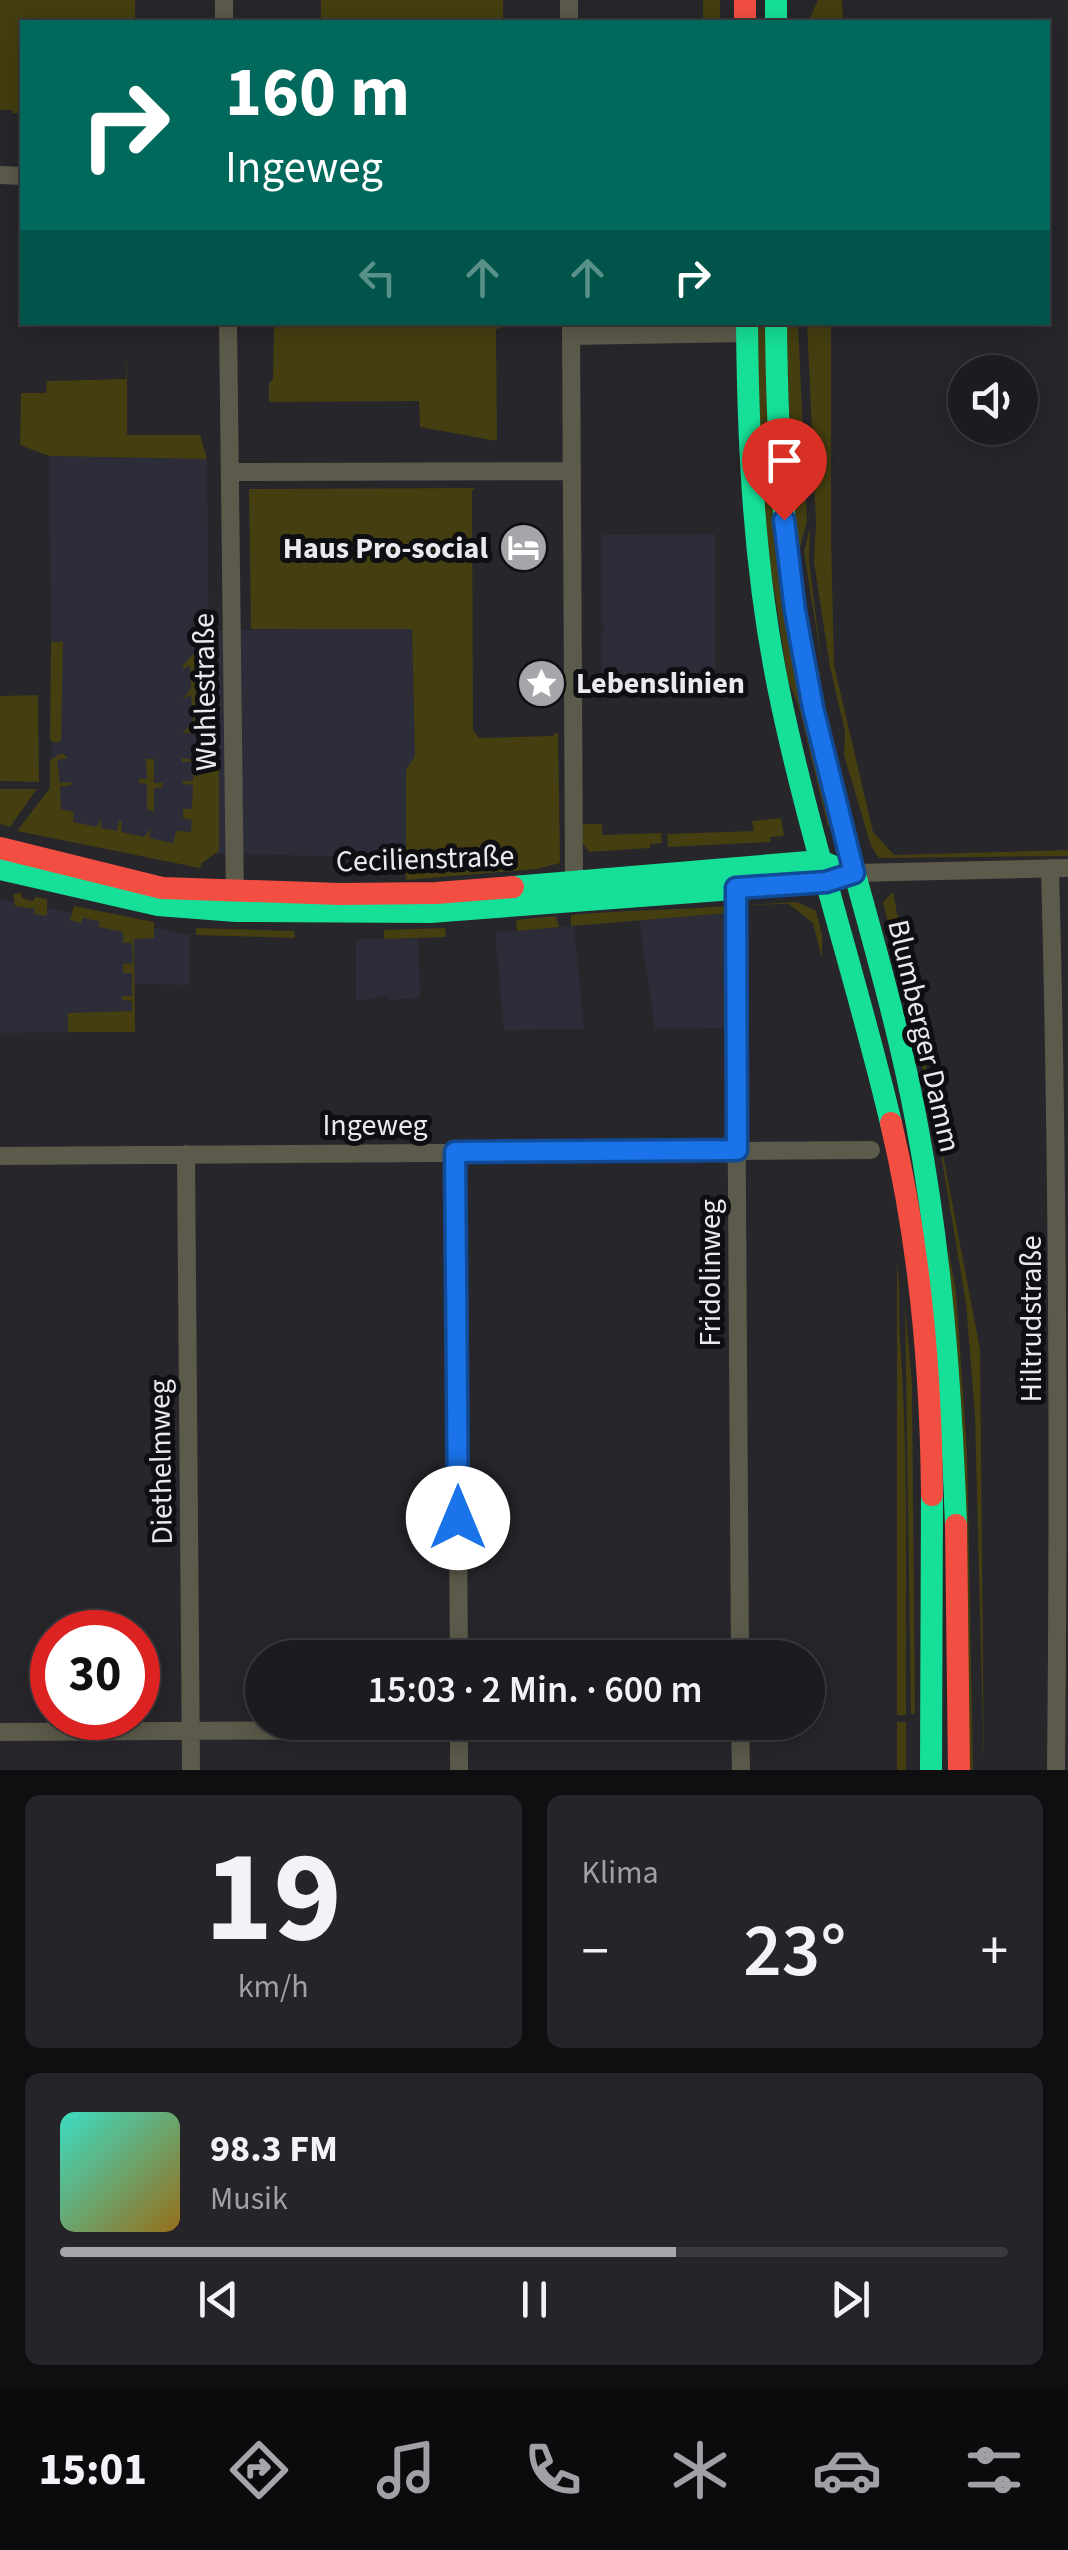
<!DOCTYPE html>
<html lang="de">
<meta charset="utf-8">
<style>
:root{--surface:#1c1c20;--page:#252529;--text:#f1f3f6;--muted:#a0a1a5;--line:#3a3a3e;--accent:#a5a5aa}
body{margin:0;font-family:"Source Sans 3",sans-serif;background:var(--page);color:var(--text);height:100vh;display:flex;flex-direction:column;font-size:38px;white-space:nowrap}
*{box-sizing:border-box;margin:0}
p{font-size:32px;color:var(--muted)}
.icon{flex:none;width:55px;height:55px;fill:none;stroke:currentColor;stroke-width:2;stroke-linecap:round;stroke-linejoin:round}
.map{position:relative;height:1770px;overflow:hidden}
.details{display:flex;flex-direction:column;gap:25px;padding:25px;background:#0f0f12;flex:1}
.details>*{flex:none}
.top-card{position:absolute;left:20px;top:20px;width:1030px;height:305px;border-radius:0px;box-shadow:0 5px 25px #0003,0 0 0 2px var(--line);background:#00695c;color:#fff;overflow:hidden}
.buttons{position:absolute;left:948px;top:355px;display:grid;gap:20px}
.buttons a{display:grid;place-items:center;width:90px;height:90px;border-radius:50%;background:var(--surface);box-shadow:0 5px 25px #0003,0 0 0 2px var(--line);font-size:50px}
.speed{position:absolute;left:30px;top:1610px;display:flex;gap:20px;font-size:50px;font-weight:700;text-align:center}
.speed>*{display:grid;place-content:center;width:130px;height:130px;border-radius:50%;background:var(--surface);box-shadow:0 5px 25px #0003,0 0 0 2px var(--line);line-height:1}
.speed .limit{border:15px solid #d22;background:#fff;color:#111}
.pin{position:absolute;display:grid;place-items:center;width:85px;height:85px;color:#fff;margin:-102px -42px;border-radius:50% 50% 50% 0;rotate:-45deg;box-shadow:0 0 10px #0007}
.pin .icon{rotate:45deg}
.me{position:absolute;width:110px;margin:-55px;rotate:0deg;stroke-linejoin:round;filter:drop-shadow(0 0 8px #0008)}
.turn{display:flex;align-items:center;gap:35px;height:210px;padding:0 40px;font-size:45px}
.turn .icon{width:130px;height:130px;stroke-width:2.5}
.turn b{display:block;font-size:70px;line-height:85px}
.lanes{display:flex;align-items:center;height:95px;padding:0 40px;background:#0003;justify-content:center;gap:50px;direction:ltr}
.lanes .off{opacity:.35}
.big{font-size:75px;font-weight:600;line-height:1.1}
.details .tile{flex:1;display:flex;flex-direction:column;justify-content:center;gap:15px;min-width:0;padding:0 35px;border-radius:15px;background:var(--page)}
.details .dial{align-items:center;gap:0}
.dial b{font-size:130px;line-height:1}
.song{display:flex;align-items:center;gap:30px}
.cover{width:120px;height:120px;border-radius:15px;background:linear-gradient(135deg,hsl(170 70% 55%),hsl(40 70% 35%))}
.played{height:10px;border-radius:5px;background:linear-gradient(90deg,var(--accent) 65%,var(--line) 65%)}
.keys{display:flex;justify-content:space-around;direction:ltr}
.heat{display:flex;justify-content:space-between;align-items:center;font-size:55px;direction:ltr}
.details .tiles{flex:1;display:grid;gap:25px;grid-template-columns:1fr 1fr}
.tile:last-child{grid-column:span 2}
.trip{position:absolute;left:245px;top:1640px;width:580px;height:100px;border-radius:50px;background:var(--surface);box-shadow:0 5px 25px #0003,0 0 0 2px var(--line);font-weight:600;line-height:100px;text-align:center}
.dock{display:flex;height:160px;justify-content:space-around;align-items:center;background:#0b0b0d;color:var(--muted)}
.dock .icon{width:70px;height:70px}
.dock .on{color:var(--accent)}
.dock b{font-size:45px;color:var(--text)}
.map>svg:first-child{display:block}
.built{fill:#2c2d39}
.green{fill:#443e10}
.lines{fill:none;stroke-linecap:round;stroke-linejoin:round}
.street{stroke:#5c5a4a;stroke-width:18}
.fast{stroke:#16e098;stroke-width:22}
.jam{stroke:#f24e42;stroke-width:22}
.route-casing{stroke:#114b97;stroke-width:25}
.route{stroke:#1a73e8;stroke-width:18}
.labels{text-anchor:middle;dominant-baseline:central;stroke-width:10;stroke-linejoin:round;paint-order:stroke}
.poi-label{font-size:30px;font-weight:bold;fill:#e9e9ee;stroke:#0e0f12;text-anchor:end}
.street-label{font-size:30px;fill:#e9e9ee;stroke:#0e0f12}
</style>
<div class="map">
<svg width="1068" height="1770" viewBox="0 0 1068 1770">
<rect width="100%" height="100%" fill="#26262b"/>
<!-- built -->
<path class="built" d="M49,456L207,459L209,630L412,628L415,756L406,770L407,858L194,853L53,824Z
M715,534V695L602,693L601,632L605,628L601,621V535Z
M0,899L190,935V985L135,984V1032L0,1033Z
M728,913L729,1028L655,1029L639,920Z
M574,926L584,1029L504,1030L495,933Z
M356,939H418L420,998L389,1000L388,995L356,1001Z"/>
<!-- green -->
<path class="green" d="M0,0H135V22H22V113H12V110H0Z
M321,0H503V22H321Z
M703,0H720V22H703Z
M818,0H842L843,22H808Z
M274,323H502V328L496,329L497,441L420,427L419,401L269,402V383L273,379Z
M755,323H766L835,825L828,827L798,704L788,680L765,532Z
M785,323H798L807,521L799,551L813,659L821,675L815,676L795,545Z
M807,323H831V535L834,665L873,832L894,855L1068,850V856L879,858L871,846L844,755L845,732L830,667L814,562L816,522Z
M127,354V435H200L207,459L49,456L20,445L21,393H46L47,381L126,379Z
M475,488L472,491L473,730L479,738L552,736L558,732L560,863L537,869L406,880V770L415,756L412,629H251L249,489Z
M810,527L809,561L822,665L804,552Z
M51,642H63L61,741L56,743L50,740Z
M198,649L217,656L218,728L206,732L183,733L193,721L191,695L183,699L191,688L190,665L183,669V665Z
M38,695L39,782L0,781V696Z
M62,753L68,758L57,760L60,783L71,782V785L60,787L61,809L74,812L73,822L97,827L100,817L101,828L117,831L119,821L122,822L121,832L144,837L151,828L149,838L173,843L176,831L191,832L192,820L183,818V809H192L193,785L183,784V781H193L194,762H182V758L219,764V851L202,863L200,868L17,831L50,788V760Z
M146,759H154V783H163V787L154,788V812L147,809V784L139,783V779H147Z
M0,789H37L10,827L0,824Z
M781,818L784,836L770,837L771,842L668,847L667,834L754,831L752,821Z
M583,824H602V835L661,833L662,843L650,844V848L589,852L583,844Z
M893,892L980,1349L984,1770L975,1415L966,1303L935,1119L883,902Z
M21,893L22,898L33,901L35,897L47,899V916L34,914L35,909L15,906L13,894Z
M797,902L816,911L822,935V959L813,923L789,904L743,905Z
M74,906L154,922V938L134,939L135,1032H68V1013L132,1011V1001L122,1000V996H132V973H123V964L133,963L132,943H123V932L99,927V921L83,918L81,923L70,920Z
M730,906L728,913L571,926V915C625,910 676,910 730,906Z
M556,916L559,927L517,931L516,920Z
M196,928L294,931L295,938L196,935Z
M445,928L446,937L384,939V930Z
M948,1246L956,1292L967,1451L973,1770H967Z
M897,1263C901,1289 898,1313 900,1339C909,1464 905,1590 906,1715H897Z
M905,1304L912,1384L915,1714H911Z
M897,1722H906V1770H897Z"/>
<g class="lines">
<!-- street -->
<path class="street" d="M224,0V22
M569,0V22
M0,175L22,176
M228,322L235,901
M571,322L574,881
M571,336L747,333
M231,472L572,471
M1050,868C1058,1169 1059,1469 1056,1770
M854,873L1068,868
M735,888L740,1658
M455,1152L459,1658
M186,1154L191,1770
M0,1156L871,1150
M459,1722V1770
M740,1722L741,1770
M0,1732L741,1728"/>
<!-- fast -->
<path class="fast" d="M776,0V22
M747,322C748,446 754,570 779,691C809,837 857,979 891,1123
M776,322C777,451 785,580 812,706C843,847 891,984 917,1125C942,1257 951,1391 956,1525
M0,869L158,905L236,911L430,912L826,882L840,878
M513,887L820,861L835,867
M931,1770L932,1495"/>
<!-- jam -->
<path class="jam" d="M745,0V22
M0,848L162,888L340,894L436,893L513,887
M891,1123C920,1245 931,1370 932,1495
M956,1525L959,1770"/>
</g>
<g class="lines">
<defs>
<path id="route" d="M458,1518L455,1152L737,1150L736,888L826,882L854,873L813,708L795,611L784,520"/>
</defs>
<!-- route casing -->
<use href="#route" class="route-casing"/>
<!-- route -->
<use href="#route" class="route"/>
</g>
<!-- icons -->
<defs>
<symbol id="hotel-disc" viewBox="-11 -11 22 22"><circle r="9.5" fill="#a5a5aa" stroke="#0e0f12"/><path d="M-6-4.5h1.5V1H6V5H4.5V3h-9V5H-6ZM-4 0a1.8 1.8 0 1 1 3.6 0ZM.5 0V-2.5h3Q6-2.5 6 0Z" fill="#fff"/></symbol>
<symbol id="sight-disc" viewBox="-11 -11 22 22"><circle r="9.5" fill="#a5a5aa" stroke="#0e0f12"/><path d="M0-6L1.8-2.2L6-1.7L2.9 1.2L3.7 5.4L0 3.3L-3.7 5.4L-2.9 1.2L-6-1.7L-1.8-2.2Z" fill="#fff"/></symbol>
</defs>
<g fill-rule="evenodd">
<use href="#hotel-disc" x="496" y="520" width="55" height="55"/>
<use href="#sight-disc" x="514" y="656" width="55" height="55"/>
</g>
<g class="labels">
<!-- poi labels -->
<g class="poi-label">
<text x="488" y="548">Haus Pro-social</text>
<text x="576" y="683" text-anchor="start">Lebenslinien</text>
</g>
<!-- street labels -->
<g class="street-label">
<text transform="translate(205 692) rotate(-91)">Wuhlestraße</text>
<text transform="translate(425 859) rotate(-2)">Cecilienstraße</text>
<text transform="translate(924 1036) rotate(77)">Blumberger Damm</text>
<text x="375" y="1125">Ingeweg</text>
<text transform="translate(710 1273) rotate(-90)">Fridolinweg</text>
<text transform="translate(1031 1319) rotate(-90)">Hiltrudstraße</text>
<text transform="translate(161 1462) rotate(-91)">Diethelmweg</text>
</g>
</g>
</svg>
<div class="buttons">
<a><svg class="icon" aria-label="sound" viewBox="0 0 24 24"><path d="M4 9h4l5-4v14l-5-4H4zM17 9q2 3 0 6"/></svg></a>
</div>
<div class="speed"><div class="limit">30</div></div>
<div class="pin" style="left:784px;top:520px;background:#d93025"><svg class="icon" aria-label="arrive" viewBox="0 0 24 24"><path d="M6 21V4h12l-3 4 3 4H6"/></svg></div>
<svg class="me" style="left:458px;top:1518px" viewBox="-20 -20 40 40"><circle r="19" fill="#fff"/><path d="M0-13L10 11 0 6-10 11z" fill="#1a73e8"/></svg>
<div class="trip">15:03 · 2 Min. · 600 m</div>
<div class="top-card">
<div class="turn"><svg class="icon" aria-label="right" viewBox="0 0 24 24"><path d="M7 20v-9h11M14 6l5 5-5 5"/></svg><div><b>160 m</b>Ingeweg</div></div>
<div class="lanes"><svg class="icon off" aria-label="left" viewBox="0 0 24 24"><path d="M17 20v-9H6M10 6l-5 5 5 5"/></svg><svg class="icon off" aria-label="ahead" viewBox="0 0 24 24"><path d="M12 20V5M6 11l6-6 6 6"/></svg><svg class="icon off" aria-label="ahead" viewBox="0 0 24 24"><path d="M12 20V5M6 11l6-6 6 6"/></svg><svg class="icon" aria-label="right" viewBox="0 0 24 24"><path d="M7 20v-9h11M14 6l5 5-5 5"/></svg></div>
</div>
</div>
<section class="details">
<div class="tiles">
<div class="tile dial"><b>19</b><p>km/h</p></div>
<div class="tile"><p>Klima</p>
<div class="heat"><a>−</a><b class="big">23°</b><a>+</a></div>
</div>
<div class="tile">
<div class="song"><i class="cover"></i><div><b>98.3 FM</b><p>Musik</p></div></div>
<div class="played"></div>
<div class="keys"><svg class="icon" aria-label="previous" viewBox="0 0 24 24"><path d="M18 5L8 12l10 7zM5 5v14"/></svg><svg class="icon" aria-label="pause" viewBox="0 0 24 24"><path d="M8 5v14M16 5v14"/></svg><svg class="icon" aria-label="next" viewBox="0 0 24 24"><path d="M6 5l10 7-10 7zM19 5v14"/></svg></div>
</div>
</div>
</section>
<nav class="dock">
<b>15:01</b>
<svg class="icon on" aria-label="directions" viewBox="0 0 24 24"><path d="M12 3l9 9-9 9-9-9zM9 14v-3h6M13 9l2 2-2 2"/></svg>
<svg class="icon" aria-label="music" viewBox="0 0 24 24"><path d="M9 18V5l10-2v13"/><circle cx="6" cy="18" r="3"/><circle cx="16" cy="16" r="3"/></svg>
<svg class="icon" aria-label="phone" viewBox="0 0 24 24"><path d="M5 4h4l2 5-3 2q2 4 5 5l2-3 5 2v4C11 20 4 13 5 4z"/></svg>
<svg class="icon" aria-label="climate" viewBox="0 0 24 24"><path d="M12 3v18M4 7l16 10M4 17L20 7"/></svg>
<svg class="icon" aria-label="car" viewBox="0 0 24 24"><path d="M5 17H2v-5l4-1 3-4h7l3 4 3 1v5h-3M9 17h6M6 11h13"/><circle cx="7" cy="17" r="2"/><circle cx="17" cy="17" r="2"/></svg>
<svg class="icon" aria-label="filters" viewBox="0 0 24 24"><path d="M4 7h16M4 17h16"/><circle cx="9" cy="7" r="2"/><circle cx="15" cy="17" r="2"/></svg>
</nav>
